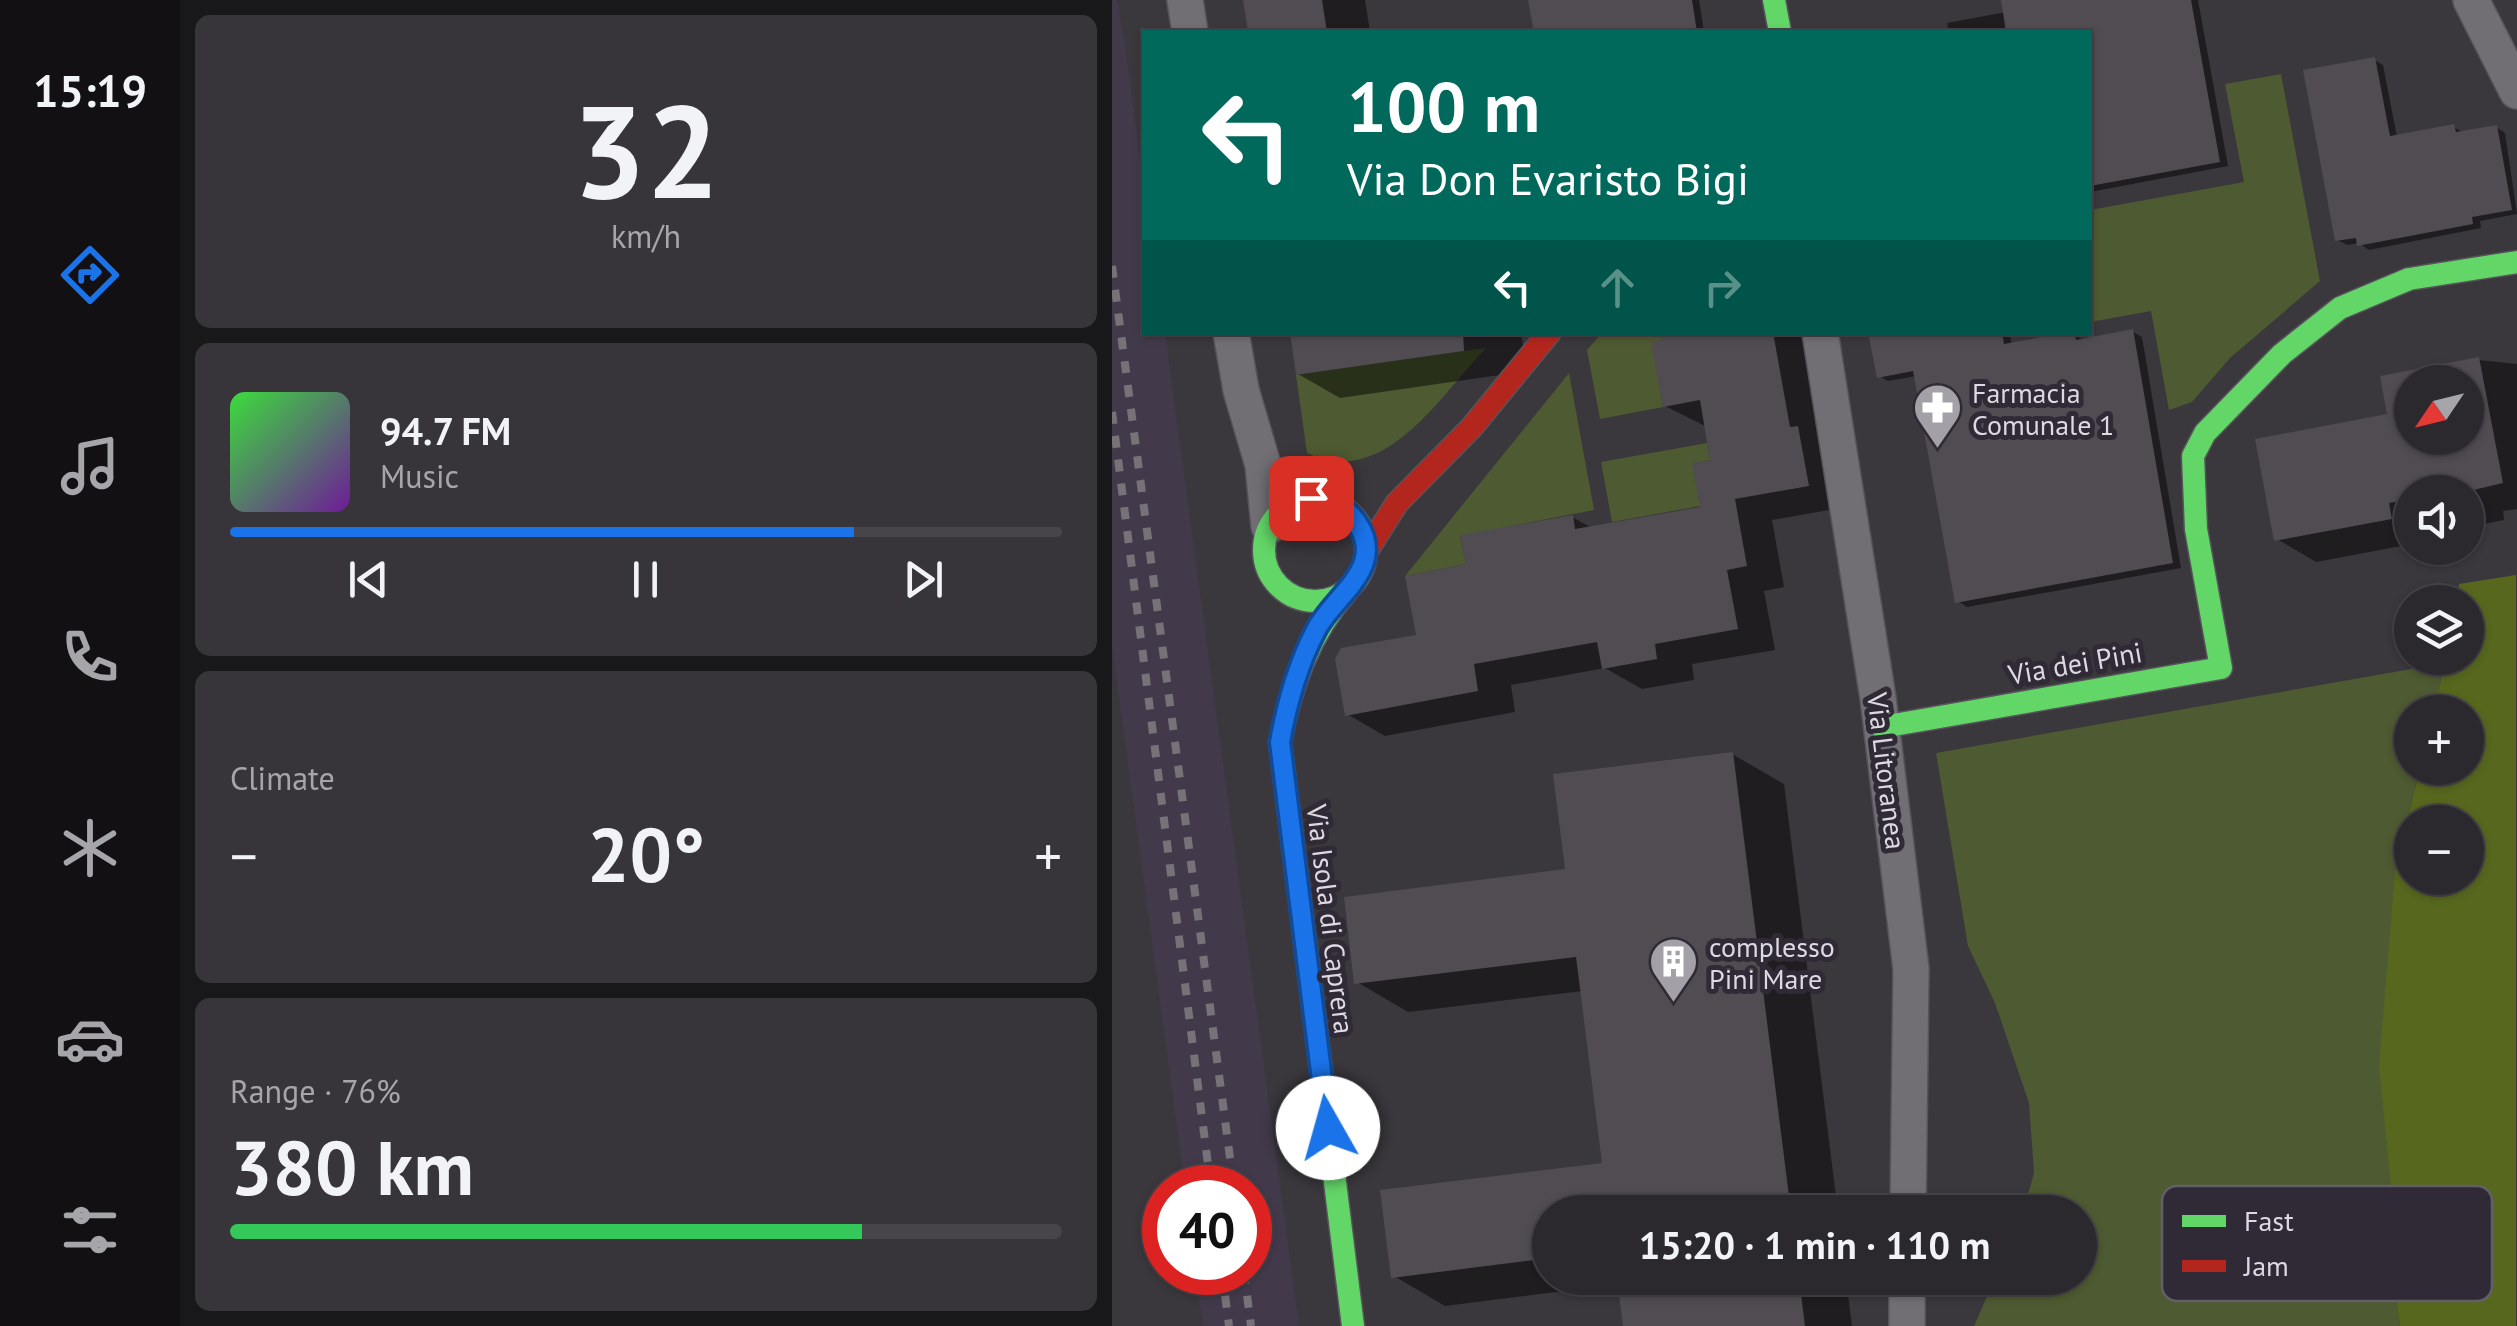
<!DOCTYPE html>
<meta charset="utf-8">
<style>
:root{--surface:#2c292e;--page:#38353a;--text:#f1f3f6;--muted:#a6a6aa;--line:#48454a;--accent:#1a73e8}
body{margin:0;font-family:"PT Sans",sans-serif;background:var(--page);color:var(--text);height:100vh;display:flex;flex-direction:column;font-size:38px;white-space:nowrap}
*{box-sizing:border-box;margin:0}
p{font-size:32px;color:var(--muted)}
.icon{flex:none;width:55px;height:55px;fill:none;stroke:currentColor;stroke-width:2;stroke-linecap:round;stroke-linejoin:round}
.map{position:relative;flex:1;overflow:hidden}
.side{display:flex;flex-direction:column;gap:15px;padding:15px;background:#181719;width:932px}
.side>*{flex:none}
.top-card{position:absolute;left:30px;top:30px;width:950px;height:305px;border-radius:0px;box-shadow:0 2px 8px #0004,0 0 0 2px var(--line);background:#00695c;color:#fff;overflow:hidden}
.needle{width:65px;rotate:235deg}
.fabs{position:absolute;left:1282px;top:365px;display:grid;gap:20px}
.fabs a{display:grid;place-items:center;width:90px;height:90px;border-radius:50%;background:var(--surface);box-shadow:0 2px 8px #0004,0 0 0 2px var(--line);font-size:50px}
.speed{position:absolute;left:30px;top:1165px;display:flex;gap:20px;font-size:50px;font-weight:700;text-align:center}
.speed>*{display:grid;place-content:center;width:130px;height:130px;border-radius:50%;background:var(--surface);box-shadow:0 2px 8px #0004,0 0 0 2px var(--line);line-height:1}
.speed .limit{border:15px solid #d22;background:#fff;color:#111}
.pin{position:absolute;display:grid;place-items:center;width:85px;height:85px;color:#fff;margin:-42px;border-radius:20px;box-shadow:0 5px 15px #0006}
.me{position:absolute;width:110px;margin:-55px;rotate:353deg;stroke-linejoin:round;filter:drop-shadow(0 0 8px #0008)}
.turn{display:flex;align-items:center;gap:35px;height:210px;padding:0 40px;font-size:45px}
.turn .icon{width:130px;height:130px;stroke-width:2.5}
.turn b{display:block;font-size:70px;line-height:85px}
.lanes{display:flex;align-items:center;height:95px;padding:0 40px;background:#0003;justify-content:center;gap:50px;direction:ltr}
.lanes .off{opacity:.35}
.big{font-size:75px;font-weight:700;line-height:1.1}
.side .tile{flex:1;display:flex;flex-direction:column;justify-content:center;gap:15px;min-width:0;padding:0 35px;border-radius:15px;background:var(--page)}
.side .dial{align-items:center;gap:0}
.dial b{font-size:130px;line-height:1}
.song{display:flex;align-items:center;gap:30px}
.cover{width:120px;height:120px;border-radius:15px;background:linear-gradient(135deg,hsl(120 70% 55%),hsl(280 70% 35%))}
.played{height:10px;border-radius:5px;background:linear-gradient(90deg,var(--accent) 75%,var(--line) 75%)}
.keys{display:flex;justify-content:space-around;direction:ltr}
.heat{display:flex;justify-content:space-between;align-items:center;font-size:55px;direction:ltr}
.charge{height:15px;border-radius:8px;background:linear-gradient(90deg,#34c759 76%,var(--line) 0)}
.trip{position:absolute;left:420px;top:1195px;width:565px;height:100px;border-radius:50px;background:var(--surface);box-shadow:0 2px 8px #0004,0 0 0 2px var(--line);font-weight:700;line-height:100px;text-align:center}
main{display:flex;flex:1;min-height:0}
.tab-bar{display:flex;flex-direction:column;width:180px;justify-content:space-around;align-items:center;background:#121012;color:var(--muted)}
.tab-bar .icon{width:70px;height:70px}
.tab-bar .current{color:var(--accent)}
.tab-bar b{font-size:45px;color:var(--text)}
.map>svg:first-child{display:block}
.built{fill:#423a4b}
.green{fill:#4e5a31}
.forest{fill:#57671e;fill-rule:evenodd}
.shadow{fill:#0007;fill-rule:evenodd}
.building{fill:#504c52;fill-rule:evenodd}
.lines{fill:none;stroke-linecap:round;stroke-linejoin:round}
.street-casing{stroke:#56545a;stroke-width:38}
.fast-casing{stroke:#56545a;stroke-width:25}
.jam-casing{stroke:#56545a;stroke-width:25}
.street{stroke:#716e74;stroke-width:35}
.fast{stroke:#63d668;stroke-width:22}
.jam{stroke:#b3261e;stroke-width:22}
.rail{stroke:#767278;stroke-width:8;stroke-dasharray:12 12;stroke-linecap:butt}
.route-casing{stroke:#114b97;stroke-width:25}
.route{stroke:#1a73e8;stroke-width:18}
.labels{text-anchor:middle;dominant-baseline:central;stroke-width:10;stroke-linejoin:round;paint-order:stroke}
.poi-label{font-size:28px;fill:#ddd9e1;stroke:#2f2a35;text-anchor:start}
.street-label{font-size:28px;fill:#ddd9e1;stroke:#2f2a35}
.key{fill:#2f2a35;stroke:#635f69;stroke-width:2.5}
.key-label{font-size:28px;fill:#ddd9e1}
</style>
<main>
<nav class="tab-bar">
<b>15:19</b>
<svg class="icon current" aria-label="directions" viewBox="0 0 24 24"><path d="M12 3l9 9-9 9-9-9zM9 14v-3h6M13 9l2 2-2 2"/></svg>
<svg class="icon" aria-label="music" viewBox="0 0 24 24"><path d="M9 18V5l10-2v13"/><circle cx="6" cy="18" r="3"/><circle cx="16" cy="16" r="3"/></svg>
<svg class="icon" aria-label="phone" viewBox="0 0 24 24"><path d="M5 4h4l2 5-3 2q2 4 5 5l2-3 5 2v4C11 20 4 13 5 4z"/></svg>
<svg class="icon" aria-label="climate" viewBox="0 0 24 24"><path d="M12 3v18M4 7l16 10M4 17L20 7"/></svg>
<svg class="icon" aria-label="car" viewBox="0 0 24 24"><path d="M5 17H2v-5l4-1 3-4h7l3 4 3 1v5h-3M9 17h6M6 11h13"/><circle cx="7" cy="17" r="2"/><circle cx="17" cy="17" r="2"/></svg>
<svg class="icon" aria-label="filters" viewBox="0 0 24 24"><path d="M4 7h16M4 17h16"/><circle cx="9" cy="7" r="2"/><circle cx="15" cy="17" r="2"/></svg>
</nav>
<section class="side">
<div class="tile dial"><b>32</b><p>km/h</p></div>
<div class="tile">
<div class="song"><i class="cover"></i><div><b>94.7 FM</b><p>Music</p></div></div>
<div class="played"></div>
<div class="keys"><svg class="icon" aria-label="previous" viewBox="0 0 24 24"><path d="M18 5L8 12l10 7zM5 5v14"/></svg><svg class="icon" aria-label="pause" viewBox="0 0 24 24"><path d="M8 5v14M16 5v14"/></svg><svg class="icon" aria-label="next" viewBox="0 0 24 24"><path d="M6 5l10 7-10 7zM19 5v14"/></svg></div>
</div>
<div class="tile"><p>Climate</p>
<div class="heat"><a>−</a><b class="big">20°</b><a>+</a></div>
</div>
<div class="tile"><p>Range · 76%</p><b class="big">380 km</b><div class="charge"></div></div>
</section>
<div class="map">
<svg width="1405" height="1326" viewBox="0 0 1405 1326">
<rect width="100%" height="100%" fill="#3a373d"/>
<!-- built -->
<path class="built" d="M0,0H5L12,38L32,188V332L53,333L187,1326H91L84,1273L138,1272V1188L73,1187L0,645Z"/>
<!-- green -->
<path class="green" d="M1169,74L1208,281L1118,358L1080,402L1057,410L1039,311L978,322V210L1132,182L1113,84Z
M490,333H550L551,340L540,343L551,407L488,419L475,350Z
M374,348C327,397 272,490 195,453L184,375Z
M457,373L482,510L348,536L354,564L293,576Z
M595,443L598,460L581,463L588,506L500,522L489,462Z
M1333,663L1322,712H1300V768H1308L1283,871L1282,1218L1276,1244L1288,1326H862L883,1278H968V1212H911L922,1173L917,1103L883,1003L856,946L824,753Z"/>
<!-- forest -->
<path class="forest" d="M1404,575V1326H1288L1276,1244L1282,1217L1267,1066L1283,871L1308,768H1355V712H1322L1334,658H1355V602H1344L1347,584ZM1300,822H1355V878H1300Z"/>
<!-- shadow -->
<path class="shadow" d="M133,0H253L258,32H138Z
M418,0H587L592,32H424Z
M911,0H1086L1116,166L978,192V32H837L835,23L894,12Z
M1262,60L1271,65L1285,137L1341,127L1351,132L1384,127L1393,133L1405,214L1368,221L1369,228L1257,250L1247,243L1235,245L1226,240Z
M180,332H409L415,371L228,398L186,374Z
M553,332H694L734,507L660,520L672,587L652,591L663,650L580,664L582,680L530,689L493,668L399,685L403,712L273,736L235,714L306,637L357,566L460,517L480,528L591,509L601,462L595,427L553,406Z
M759,332H897L900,345L962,334L971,340L1021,332L1030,337L1069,568L855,607L846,601L804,376L776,381L767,376Z
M1367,360L1405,364V509L1391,511L1392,520L1355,527V492H1300V544L1204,562L1165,539L1278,416L1271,378ZM1300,382H1355V438H1300Z
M620,754L672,784L726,1212H438V1278H734L740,1326H513L508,1284L333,1306L282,1276L493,1165L471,991L296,1012L245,982L456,871Z"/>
<!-- building -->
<path class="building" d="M131,0H210L215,32H136Z
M416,0H580L585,32H422Z
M889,0H1079L1108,162L978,186V32H894Z
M1263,57L1278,136L1342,124L1344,132L1385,125L1400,210L1360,217L1361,224L1245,246L1244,238L1223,241L1191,70Z
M1021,329L1061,563L843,603L801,371L765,378L756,332H890L892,344L957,332H962L964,340Z
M178,332H351L352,351L184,375Z
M550,332H661L678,427L686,426L697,486L623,499L635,566L615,570L626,629L543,644L545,659L490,669L485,642L362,664L366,691L233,716L223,659L229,648L304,635L293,576L354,564L348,535L461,515L463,529L588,507L580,463L598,460L588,400L551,407L539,342L551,340Z
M1367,357L1391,483L1353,492H1300V499L1277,503L1280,519L1162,541L1143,439L1275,414L1268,376ZM1300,382H1355V438H1300Z
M621,752L679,1212H438V1258L279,1278L268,1190L490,1163L464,957L242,984L232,897L453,869L441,774Z
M505,1278H687L693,1326H511Z"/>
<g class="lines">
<defs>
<path id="street" d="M73,0L78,32
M1359,0L1405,91
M119,332L129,390L151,465L157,526
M708,332L766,698L799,969L796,1212
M795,1326V1278"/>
<path id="fast" d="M662,0L668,32
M152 550a51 51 0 1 1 102 0a51 51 0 1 1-102 0Z
M236,590C197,634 179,685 168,742L241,1326
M770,727L1109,668L1084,529L1081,456L1093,433L1170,354L1228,308L1297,279L1405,262"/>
<path id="jam" d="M254,552L285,503L360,427L438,332"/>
</defs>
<!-- street casing -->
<use href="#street" class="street-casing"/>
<!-- fast casing -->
<use href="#fast" class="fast-casing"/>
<!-- jam casing -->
<use href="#jam" class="jam-casing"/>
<!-- street -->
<use href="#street" class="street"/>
<!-- fast -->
<use href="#fast" class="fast"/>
<!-- jam -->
<use href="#jam" class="jam"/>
<!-- rail -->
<path class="rail" d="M0,266L122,1188
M0,412L99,1188
M110,1272L117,1326
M132,1272L139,1326"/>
</g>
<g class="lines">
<defs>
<path id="route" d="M199,498C218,500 234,506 245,523C275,568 222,595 204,630C185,666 175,703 168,742L216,1128"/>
</defs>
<!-- route casing -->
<use href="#route" class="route-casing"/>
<!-- route -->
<use href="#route" class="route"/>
</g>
<!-- icons -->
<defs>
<symbol id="pharmacy-pin" viewBox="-11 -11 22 30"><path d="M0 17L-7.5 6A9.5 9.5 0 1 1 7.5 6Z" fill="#a4a0a8" stroke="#2f2a35"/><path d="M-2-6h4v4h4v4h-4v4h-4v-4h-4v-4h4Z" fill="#fff"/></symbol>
<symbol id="building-pin" viewBox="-11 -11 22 30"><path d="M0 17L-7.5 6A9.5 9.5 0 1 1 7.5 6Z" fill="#a4a0a8" stroke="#2f2a35"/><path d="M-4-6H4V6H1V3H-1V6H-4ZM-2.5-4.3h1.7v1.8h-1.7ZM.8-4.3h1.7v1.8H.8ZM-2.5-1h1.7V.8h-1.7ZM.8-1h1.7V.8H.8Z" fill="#fff"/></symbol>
</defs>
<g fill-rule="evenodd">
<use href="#pharmacy-pin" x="798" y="380" width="55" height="75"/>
<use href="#building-pin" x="534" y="934" width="55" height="75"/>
</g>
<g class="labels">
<!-- poi labels -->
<g class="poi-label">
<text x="860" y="392">Farmacia<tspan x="860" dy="32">Comunale 1</tspan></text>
<text x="597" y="946">complesso<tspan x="597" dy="32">Pini Mare</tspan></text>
</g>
<!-- street labels -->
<g class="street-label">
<text transform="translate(963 663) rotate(-10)">Via dei Pini</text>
<text transform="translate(775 771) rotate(83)">Via Litoranea</text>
<text transform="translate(219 919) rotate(83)">Via Isola di Caprera</text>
</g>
</g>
<!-- legend -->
<rect x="1050" y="1186" width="330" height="115" rx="15" class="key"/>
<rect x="1070" y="1215" width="44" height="12" fill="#63d668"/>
<rect x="1070" y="1260" width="44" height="12" fill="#b3261e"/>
<g class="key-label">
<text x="1132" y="1231">Fast</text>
<text x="1132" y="1276">Jam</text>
</g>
</svg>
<div class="fabs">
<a><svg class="needle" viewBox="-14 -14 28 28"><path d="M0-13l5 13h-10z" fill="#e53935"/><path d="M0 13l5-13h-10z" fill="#a6a6aa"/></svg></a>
<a><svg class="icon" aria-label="sound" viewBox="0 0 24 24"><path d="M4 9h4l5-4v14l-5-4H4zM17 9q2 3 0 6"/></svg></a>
<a><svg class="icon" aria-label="layers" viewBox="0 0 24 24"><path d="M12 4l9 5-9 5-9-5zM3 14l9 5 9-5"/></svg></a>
<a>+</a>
<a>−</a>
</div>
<div class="speed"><div class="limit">40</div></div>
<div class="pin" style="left:199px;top:498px;background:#d93025"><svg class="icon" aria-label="arrive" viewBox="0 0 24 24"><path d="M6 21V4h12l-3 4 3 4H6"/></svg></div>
<svg class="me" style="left:216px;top:1128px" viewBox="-20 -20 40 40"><circle r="19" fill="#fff"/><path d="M0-13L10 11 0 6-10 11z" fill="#1a73e8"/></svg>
<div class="trip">15:20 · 1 min · 110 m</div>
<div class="top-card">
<div class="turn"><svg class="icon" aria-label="left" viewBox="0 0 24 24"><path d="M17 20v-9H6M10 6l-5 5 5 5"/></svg><div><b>100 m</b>Via Don Evaristo Bigi</div></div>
<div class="lanes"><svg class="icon" aria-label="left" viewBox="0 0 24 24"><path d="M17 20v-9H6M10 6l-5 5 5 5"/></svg><svg class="icon off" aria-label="ahead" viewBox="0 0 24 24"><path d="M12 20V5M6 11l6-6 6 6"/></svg><svg class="icon off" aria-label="right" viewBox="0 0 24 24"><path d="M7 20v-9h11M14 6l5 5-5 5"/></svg></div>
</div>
</div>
</main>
